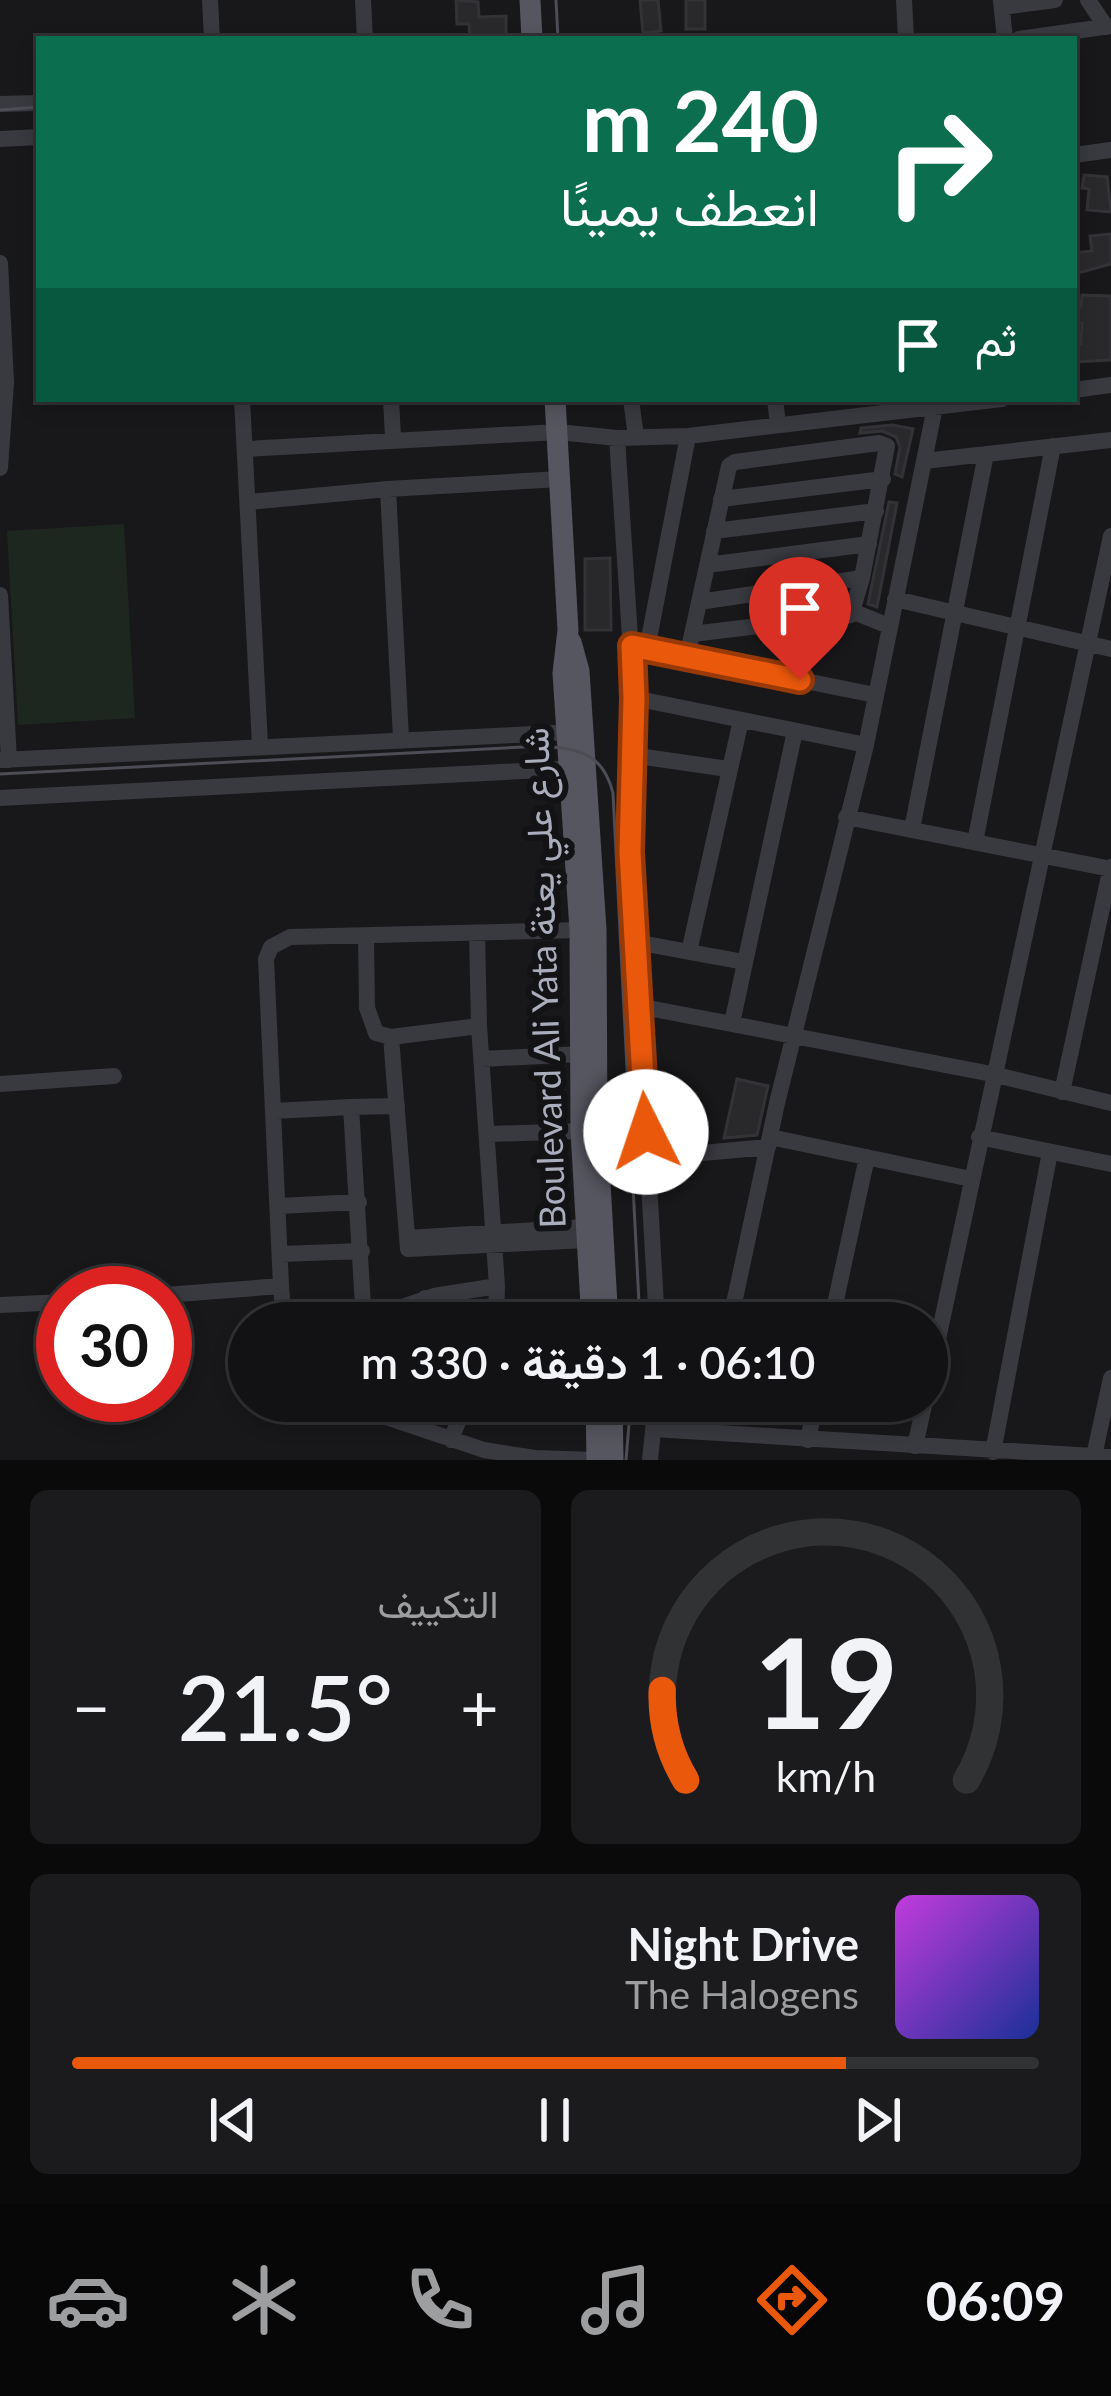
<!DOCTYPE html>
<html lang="ar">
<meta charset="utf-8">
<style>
:root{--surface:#121214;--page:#1b1b1d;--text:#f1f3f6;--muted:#9c9ea0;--line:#313234;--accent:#ea580c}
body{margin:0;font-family:Lato,Vazirmatn,sans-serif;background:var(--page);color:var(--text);direction:rtl;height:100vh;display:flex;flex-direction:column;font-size:45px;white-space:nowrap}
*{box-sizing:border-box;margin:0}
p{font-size:39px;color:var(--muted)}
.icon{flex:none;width:66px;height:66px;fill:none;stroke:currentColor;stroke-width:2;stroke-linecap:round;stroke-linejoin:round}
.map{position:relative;height:1460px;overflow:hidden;direction:ltr}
.side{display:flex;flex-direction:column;gap:30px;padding:30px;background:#0a0a0b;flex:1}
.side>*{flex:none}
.guide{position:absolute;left:36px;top:36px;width:1041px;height:366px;border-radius:0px;box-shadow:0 6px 18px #0003,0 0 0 3px var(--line);direction:rtl;background:#0b6e4f;color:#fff;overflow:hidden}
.speed{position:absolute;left:36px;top:1266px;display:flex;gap:24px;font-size:60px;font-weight:700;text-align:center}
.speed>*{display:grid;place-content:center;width:156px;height:156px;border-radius:50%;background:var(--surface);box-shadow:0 6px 18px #0003,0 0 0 3px var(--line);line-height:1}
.speed .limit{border:18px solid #d22;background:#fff;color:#111}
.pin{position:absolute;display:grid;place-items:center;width:102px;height:102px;color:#fff;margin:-123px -51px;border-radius:50% 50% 50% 0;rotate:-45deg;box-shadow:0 0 12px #0007}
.pin .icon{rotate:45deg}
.me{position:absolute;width:132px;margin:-66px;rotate:356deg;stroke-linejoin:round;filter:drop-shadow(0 0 9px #0008)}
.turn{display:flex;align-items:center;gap:42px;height:252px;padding:0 60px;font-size:54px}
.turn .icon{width:156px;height:156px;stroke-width:2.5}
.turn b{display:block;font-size:84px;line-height:102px}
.then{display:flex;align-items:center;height:114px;padding:0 60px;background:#0003;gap:24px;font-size:45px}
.big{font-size:90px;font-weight:600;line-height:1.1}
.side .card{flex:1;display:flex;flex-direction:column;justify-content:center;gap:18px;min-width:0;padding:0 42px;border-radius:18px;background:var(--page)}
.side .dial{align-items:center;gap:0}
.dial svg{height:312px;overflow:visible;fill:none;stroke:var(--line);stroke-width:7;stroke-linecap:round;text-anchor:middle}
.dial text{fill:var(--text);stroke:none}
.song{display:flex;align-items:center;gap:36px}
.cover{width:144px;height:144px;border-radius:18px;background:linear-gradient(135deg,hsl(290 70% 55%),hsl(230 70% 35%))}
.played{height:12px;border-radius:6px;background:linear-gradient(90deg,var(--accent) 80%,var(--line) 80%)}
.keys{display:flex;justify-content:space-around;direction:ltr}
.heat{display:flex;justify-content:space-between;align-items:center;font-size:66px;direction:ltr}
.side .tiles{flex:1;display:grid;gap:30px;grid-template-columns:1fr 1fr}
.card:last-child{grid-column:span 2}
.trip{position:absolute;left:228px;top:1302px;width:720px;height:120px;border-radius:60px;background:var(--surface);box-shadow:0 6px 18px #0003,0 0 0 3px var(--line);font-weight:600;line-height:120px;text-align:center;direction:rtl}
.dock{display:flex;height:192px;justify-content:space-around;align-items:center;background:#070708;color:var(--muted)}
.dock .icon{width:84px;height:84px}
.dock .on{color:var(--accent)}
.dock b{font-size:54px;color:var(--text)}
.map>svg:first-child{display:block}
.green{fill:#1e2620}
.building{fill:#29282b;stroke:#333237;stroke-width:3}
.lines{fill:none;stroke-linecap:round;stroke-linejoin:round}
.minor{stroke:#393940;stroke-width:16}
.major{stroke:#55565f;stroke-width:21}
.tram{stroke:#4c4d55;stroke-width:3}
.route-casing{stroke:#983908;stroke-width:30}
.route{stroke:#ea580c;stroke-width:21}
.labels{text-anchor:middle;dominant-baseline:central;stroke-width:12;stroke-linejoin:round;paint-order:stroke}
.street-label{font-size:36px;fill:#aaadbb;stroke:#131315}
</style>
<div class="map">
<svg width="1111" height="1460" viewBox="0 0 1111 1460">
<rect width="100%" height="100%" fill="#18181a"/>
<!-- green -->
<path class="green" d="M124,524L135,718L18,725L7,531Z"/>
<!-- building -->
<path class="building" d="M456,0L478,2L479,17L506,16V39H470L469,24H457Z
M640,0H658L661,31L643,33Z
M686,0H705V29H686Z
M1084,175L1107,177L1111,212L1087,210L1089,189L1082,188Z
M1111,234V264L1074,274V253L1092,251L1090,236Z
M1082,295L1111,296V360L1074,362V344H1081L1082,323H1075L1076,307H1081Z
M892,425L913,429L902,477L895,474L900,447L896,437L882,431L860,433L861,428Z
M889,502L897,503L877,607L868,604Z
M610,558L611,630H585V559Z
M737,1079L768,1086L757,1135L724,1138Z"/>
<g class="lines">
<!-- minor -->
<path class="minor" d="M210,0L212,39
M363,0L365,39
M904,0L906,39
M1088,0L1106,27
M1001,1L1005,39
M1002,7L1055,0
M1019,39L1111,26
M0,104L39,103
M0,139L39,137
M1074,155L1111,150
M0,263L6,382L0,468
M1074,390L1111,385
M242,399L260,745
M391,399L393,438
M631,399L636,437
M775,399L778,425
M617,438L634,698L630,852L657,1323
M245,449L558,432L617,438L688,436L1002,399
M924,461L1111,440
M388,489L401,738
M721,499L883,479
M248,502L388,489L560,479
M714,531L876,511
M707,565L869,544
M0,595L9,760
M895,599L1111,649
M699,602L862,578
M854,612L889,626
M632,646L875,695
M647,649L688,436
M687,657L729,466L735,462L879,443L887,446L862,578L851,615L692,634
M634,698L866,745
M631,755L728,769
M0,760L577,732
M0,798L580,768
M846,817L1111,869
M912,829L986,454
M975,842L1053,446
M477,933L479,1026L497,1286L496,1323
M366,937L367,1008L376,1033L391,1037L479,1026
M635,942L744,962
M689,952L741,720
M638,1006L992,1074L1111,1103
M732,1023L795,731
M391,1037L408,1249L586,1240
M482,1059L580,1054
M0,1084L114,1076
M1062,1092L1111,867
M351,1107L397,1106
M274,1111L351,1107L364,1323
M489,1134L581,1131
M770,1137L971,1179
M979,1137L1111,1164
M648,1158L768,1147
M279,1206L359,1202
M407,1238L585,1227
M281,1254L362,1251
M281,1286L266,959L271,947L290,937L580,930
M165,1295L281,1286L284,1323
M425,1298L428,1323
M0,1305L63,1302
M365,1309L402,1307L434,1296L497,1286
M657,1317L736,1323
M730,1322L777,1103L866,745L935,407
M831,1323L867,1157
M927,1390L1111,536
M300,1401L383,1416L484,1450L535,1458L595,1460
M406,1423L413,1401
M654,1429L1111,1457
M451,1440L466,1401
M808,1440L816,1401
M915,1446L925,1401
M993,1452L1050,1152
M1094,1456L1111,1378
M650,1460L656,1401"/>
<!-- major -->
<path class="major" d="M530,0L532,39
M555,399L568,630L563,673L580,930L581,1131L592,1323
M571,642L579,671L596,930L597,1130L608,1323
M596,1401L597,1460
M612,1401L613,1460"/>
<!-- tram -->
<path class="tram" d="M556,0L558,39
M0,110L39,107
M0,774L543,746C581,749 603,754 613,793L640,1323
M626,1460L631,1401"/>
</g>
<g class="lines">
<defs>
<path id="route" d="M646,1132L630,852L634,698L632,646L800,680"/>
</defs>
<!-- route casing -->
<use href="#route" class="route-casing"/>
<!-- route -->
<use href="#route" class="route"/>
</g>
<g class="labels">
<!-- street labels -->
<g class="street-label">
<text transform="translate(543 978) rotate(-92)">Boulevard Ali Yata شارع علي يعتة</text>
</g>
</g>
</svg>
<div class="speed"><div class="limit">30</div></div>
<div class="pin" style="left:800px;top:680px;background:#d93025"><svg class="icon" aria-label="arrive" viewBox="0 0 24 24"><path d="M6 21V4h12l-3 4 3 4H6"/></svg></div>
<svg class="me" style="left:646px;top:1132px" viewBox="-20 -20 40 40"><circle r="19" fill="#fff"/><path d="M0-13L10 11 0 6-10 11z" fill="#ea580c"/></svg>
<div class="trip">06:10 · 1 دقيقة · 330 m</div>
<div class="guide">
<div class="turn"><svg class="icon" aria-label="right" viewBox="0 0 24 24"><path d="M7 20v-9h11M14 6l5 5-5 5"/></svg><div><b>240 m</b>انعطف يمينًا</div></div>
<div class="then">ثم<svg class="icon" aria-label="arrive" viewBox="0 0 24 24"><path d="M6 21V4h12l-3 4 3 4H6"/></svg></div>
</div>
</div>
<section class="side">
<div class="tiles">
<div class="card dial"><svg viewBox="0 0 100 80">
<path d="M14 69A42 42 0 1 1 86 69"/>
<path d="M14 69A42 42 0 0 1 8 46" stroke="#ea580c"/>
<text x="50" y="56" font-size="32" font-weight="700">19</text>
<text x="50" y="72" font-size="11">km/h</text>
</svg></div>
<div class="card"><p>التكييف</p>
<div class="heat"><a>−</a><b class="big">21.5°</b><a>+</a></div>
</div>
<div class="card">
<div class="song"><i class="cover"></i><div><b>Night Drive</b><p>The Halogens</p></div></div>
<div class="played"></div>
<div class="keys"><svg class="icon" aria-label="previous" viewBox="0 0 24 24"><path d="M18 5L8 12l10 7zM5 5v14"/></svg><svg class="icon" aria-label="pause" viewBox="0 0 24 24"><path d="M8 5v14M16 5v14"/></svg><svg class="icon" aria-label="next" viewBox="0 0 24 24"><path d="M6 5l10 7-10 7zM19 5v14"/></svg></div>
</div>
</div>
</section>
<nav class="dock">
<b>06:09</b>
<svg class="icon on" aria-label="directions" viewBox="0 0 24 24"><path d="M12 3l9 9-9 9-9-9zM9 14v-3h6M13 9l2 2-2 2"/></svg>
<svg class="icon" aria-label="music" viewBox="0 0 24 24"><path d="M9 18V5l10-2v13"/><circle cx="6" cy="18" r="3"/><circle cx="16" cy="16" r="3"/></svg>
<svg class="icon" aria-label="phone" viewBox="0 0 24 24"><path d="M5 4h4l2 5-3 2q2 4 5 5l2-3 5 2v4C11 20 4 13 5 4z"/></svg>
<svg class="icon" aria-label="climate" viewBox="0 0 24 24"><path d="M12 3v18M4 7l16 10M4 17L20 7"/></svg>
<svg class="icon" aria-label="car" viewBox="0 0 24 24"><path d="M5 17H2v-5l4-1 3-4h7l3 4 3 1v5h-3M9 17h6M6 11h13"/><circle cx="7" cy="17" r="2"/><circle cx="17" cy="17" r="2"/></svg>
</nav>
